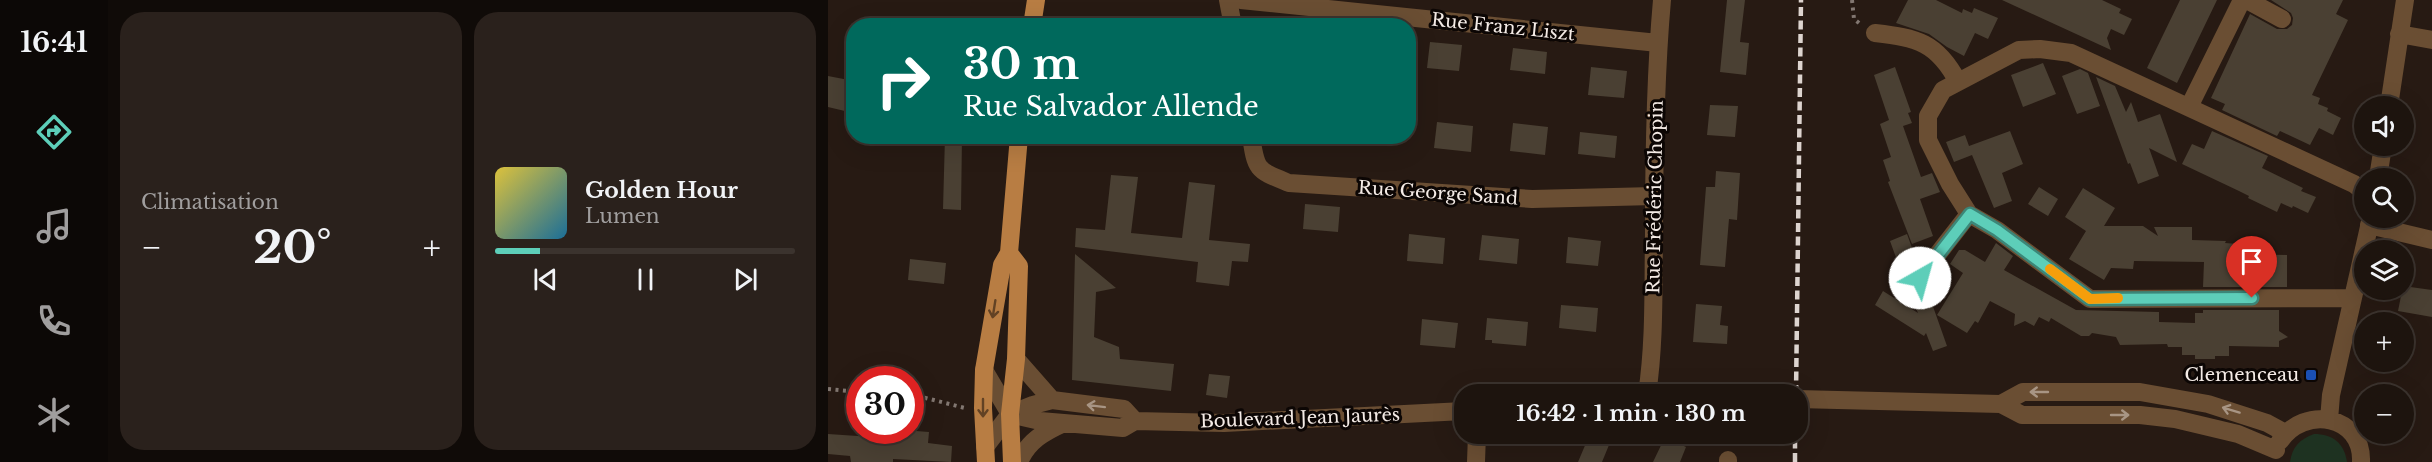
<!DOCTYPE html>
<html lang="fr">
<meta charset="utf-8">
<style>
:root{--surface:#1d140e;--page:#2a211c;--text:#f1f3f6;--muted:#a09e9e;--line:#3b332e;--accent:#5dceb9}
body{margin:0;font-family:"Libre Baskerville",serif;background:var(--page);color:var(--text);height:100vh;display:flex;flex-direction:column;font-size:22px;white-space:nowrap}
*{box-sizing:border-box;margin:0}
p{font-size:20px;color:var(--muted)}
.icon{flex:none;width:33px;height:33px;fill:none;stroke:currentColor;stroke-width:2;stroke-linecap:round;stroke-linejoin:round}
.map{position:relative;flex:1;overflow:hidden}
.details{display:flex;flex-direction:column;gap:12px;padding:12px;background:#100b08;width:720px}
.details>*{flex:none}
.top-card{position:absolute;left:18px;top:18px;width:570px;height:126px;border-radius:24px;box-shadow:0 6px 24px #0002,0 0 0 2px var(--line);background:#00695c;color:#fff;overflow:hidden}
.tools{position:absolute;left:1526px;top:96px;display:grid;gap:12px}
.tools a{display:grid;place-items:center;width:60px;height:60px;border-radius:50%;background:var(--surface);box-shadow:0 6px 24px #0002,0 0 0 2px var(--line);font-size:30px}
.speed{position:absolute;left:18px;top:366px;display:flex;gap:12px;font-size:30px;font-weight:700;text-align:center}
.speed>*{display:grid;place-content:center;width:78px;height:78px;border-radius:50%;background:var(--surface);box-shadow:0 6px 24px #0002,0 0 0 2px var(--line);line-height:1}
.speed .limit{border:9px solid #d22;background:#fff;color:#111}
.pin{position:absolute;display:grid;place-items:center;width:51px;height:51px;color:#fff;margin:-62px -26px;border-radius:50% 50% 50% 0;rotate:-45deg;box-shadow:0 0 6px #0007}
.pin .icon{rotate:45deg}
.me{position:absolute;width:66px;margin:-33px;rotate:38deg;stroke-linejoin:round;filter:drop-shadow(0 0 4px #0008)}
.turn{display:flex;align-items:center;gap:21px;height:126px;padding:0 18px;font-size:27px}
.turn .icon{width:78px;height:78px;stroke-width:2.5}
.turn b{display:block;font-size:42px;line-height:51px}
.big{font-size:45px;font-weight:700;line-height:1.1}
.details .tile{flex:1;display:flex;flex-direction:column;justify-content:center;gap:9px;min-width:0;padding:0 21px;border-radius:24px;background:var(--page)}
.song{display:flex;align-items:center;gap:18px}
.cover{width:72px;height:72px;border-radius:9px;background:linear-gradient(135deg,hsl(50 70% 55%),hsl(200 70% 35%))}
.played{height:6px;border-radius:3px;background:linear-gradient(90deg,var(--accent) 15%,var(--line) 15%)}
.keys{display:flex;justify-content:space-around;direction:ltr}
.heat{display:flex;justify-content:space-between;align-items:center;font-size:33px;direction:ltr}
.details .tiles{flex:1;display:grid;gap:12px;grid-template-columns:repeat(2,1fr)}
.trip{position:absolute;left:626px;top:384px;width:354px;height:60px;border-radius:24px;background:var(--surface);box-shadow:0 6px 24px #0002,0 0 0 2px var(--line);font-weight:700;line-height:60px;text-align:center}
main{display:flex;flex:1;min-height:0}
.menu{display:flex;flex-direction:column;width:108px;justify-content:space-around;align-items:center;background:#0c0806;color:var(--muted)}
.menu .icon{width:42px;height:42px}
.menu .selected{color:var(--accent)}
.menu b{font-size:27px;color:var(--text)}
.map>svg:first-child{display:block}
.green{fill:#1e3221}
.building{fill:#4a4033}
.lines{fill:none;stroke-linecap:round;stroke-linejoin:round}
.path{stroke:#827771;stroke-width:4;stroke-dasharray:3 4.5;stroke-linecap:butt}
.minor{stroke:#6a4e33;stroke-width:18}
.major{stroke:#b87d43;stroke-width:18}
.rail{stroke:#ddd4cf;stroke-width:4.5;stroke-dasharray:9 4.5;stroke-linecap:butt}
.oneway{stroke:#624224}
.oneway2{stroke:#a89584}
.route-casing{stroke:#3c8678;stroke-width:15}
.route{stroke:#5dceb9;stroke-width:10}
.slow{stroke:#f59e0b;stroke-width:10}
.transit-dot{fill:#1a4fb4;stroke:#0c0604;stroke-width:2}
.labels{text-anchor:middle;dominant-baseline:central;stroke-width:6;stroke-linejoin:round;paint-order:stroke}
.street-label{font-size:18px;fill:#f4ebe6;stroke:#0c0604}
.poi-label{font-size:18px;fill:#f4ebe6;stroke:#0c0604;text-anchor:end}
</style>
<main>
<nav class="menu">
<b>16:41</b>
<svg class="icon selected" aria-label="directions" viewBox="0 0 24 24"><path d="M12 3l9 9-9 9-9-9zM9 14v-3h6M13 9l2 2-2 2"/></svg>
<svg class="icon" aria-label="music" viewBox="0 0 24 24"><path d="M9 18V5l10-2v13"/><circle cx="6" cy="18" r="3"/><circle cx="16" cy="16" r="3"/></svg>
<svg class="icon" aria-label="phone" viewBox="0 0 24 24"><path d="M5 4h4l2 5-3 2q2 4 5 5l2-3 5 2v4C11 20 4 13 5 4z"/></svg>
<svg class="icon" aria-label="climate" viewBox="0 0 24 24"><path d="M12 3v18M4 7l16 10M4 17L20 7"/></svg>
</nav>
<section class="details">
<div class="tiles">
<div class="tile"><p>Climatisation</p>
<div class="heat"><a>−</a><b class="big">20°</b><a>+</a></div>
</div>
<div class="tile">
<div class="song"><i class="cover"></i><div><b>Golden Hour</b><p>Lumen</p></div></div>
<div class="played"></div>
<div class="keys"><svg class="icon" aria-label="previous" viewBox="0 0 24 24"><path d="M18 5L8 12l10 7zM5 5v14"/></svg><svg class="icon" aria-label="pause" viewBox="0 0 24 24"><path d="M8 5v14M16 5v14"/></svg><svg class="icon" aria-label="next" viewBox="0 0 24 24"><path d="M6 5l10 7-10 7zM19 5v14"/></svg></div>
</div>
</div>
</section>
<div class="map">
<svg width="1604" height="462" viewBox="0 0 1604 462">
<rect width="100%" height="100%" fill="#271a13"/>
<!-- green -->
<path class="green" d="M1486,434C1505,434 1516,443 1519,462H1462C1464,447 1472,439 1486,434Z"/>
<!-- building -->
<path class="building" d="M899,0H917L912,42L921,43L918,75L892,72Z
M1080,0H1108L1134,13L1135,9L1144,13L1146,8L1170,18L1160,39L1147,33L1136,56L1119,47L1101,34L1068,23Z
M1174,0H1274L1293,9L1291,13L1304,19L1296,35L1283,29L1279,38L1283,50Z
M1352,0H1389L1349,83L1319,68Z
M1443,0H1515L1508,14L1520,20L1484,95L1492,98L1490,104L1500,108L1499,111L1513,118L1505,135L1491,128L1482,145L1452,131L1449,136L1394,110L1397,104L1383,98L1422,14L1449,29H1459L1464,25L1465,18L1463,13Z
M602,42L634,45L631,71L599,68Z
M685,48L719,52L717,74L682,70Z
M1215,63L1228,94L1195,107L1183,75Z
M763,67L799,71L796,98L760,95Z
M1067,67L1083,112L1080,113L1084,123L1075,126L1093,177L1104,173L1112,192L1092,199L1105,236L1084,244L1060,182L1062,181L1055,160L1063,157L1052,124L1061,120L1046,75Z
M1252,69L1260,73L1272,106L1249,114L1234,76Z
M0,76L26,81L21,112L0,107Z
M1268,77L1287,86L1298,112L1303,102L1310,122L1332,114L1349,162L1321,148L1331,176L1310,184L1302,163L1300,164Z
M882,105L910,106L907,137L879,135Z
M609,122L645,126L643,152L606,148Z
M685,123L720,127L717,155L682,151Z
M1182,131L1195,164L1174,173L1184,201L1166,208L1144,155L1126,162L1118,142L1137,135L1141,146Z
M1384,131L1440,156L1434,168L1475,188L1473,191L1488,197L1480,213L1465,206L1464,208L1453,203L1449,212L1420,198L1421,196L1411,191L1354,164L1364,144L1376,149Z
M752,132L789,136L787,158L750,154Z
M117,136H134L133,210L115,209Z
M888,171L912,173L909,220L901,219L897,267L872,265L878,187H887Z
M283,175L310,177L303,233L354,238L361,182L387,185L381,240L422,244L420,262L404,261L401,286L368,282L370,262L247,247L248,228L277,230Z
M1211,187L1230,199L1220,216L1200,204Z
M1255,188L1287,208L1276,226H1315L1330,236L1326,227H1364V240L1398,241L1397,243L1410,244V254L1459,255V287H1375L1376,262L1306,261L1305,269L1283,268L1276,280L1241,259L1258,231L1237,217Z
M477,204L512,207L510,232L475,229Z
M581,234L617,238L615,264L579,261Z
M1079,234L1087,256L1070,263L1062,241Z
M654,235L691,239L689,264L651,260Z
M740,237L773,241L770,266L738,263Z
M1168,243L1185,256L1176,270L1248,310L1331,312V322L1367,323V313H1375V310H1451V331L1460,337L1451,341V347L1401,346V356H1387V359H1367V355H1354V347H1340L1339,344L1292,345L1288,337L1264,333L1261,336H1253L1223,318L1221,322L1211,317L1206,326L1197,321L1186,326L1187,314L1162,301L1150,323L1147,321L1139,333L1109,315L1135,273L1122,264L1131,250H1137L1157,262Z
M247,254L288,288L268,292L266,337L291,347L292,359L346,364L343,391L244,380Z
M82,259L118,263L116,284L80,280Z
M1078,282L1102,298L1119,346L1105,351L1098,333L1096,336L1047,305L1055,291L1090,313Z
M1575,286L1604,290V317L1570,311Z
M868,304L894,306L892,325L900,326L899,344L865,342Z
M733,305L770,308L768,332L731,328Z
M659,318L700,322L698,346L664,343V340H657Z
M594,319L630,323L627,348L592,345Z
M381,374L402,376L399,398L378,395Z
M75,430L101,432L100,443L124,446L123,462L65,459V462H23L22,456L0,454V434L74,439Z
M761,436L781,445L774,462H750Z
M837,437L858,447L852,462H825Z"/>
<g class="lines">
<!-- path -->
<path class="path" d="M1024,0L1026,19L1031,23
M0,389L32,392
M82,394L137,408"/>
<!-- minor -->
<path class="minor" d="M400,0L405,26
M413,0L830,43
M1419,0L1454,19
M1047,33C1089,38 1109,42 1130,82
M1571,34L1604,40
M1561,106L1577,0
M1361,107L1414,0
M423,136C428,171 429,170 461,183L704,199L826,196
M1550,178L1555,146
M1541,225L1604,240
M1092,277L1141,214
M1524,298L1262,299L1169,230L1141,214L1122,184L1100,140V116L1115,90L1191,50L1212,49L1243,53L1526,184L1536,192
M188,359L224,400
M156,370L182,414
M819,394C827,341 825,288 826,234C826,156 827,78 834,0
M969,399L1173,404L1194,415H1312L1347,419L1410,434L1448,450
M1173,404L1195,392H1312L1380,404L1439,423L1457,433
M182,414L212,421L295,428L307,421L396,423L636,411
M1501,420L1503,395L1543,218
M1452,441C1476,405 1535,415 1533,462
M157,447L182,414L205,405L224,400L296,409L307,421
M900,460V462
M191,462C200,441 216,432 236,423
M648,462L649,434"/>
<!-- major -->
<path class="major" d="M204,26L208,0
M181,253L191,266L188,359L182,414L184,462
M158,462L155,408L156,370L174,265L181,253L191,136"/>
<!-- rail -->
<path class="rail" d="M968,394L973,0
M967,462V434"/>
</g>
<!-- one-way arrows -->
<defs><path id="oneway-shaft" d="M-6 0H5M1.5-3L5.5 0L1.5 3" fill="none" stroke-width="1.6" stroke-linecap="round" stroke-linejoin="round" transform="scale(1.5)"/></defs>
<g class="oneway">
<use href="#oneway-shaft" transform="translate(166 309) rotate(99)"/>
<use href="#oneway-shaft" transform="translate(155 408) rotate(90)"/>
</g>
<g class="oneway2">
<use href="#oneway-shaft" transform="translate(1211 392) rotate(180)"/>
<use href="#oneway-shaft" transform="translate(268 406) rotate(-173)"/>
<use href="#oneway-shaft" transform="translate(1403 410) rotate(-163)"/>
<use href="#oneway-shaft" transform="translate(1292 415)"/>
</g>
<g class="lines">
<defs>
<path id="route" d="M1092,278L1142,214L1169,230L1262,299L1424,298"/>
</defs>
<!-- route casing -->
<use href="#route" class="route-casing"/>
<!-- route -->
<use href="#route" class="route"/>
<!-- slow -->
<path class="slow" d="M1222,269L1262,299L1290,298"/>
</g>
<!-- markers -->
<rect class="transit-dot" x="1477" y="369" width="12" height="12" rx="3"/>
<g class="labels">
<!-- street labels -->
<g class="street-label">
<text transform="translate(675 27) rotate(6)">Rue Franz Liszt</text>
<text transform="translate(610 193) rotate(4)">Rue George Sand</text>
<text transform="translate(827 197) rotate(-89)">Rue Frédéric Chopin</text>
<text transform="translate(472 418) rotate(-2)">Boulevard Jean Jaurès</text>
</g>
<!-- poi labels -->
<g class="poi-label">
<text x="1471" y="375">Clemenceau</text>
</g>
</g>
</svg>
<div class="tools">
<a><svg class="icon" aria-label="sound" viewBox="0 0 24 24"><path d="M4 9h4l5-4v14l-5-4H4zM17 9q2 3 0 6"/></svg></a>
<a><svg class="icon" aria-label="search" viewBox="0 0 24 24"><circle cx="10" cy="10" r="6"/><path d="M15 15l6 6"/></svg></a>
<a><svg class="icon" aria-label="layers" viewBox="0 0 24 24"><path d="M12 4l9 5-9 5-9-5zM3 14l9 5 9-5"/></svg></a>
<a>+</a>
<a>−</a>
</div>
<div class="speed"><div class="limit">30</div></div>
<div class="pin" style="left:1424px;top:298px;background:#d93025"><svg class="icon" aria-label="arrive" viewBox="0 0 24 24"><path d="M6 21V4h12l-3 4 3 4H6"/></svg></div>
<svg class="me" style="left:1092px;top:278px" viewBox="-20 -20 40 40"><circle r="19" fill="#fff"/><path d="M0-13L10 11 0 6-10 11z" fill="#5dceb9"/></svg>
<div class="trip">16:42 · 1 min · 130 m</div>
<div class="top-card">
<div class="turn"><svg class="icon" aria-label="right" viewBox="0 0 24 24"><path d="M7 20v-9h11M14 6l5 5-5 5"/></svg><div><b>30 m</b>Rue Salvador Allende</div></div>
</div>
</div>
</main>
